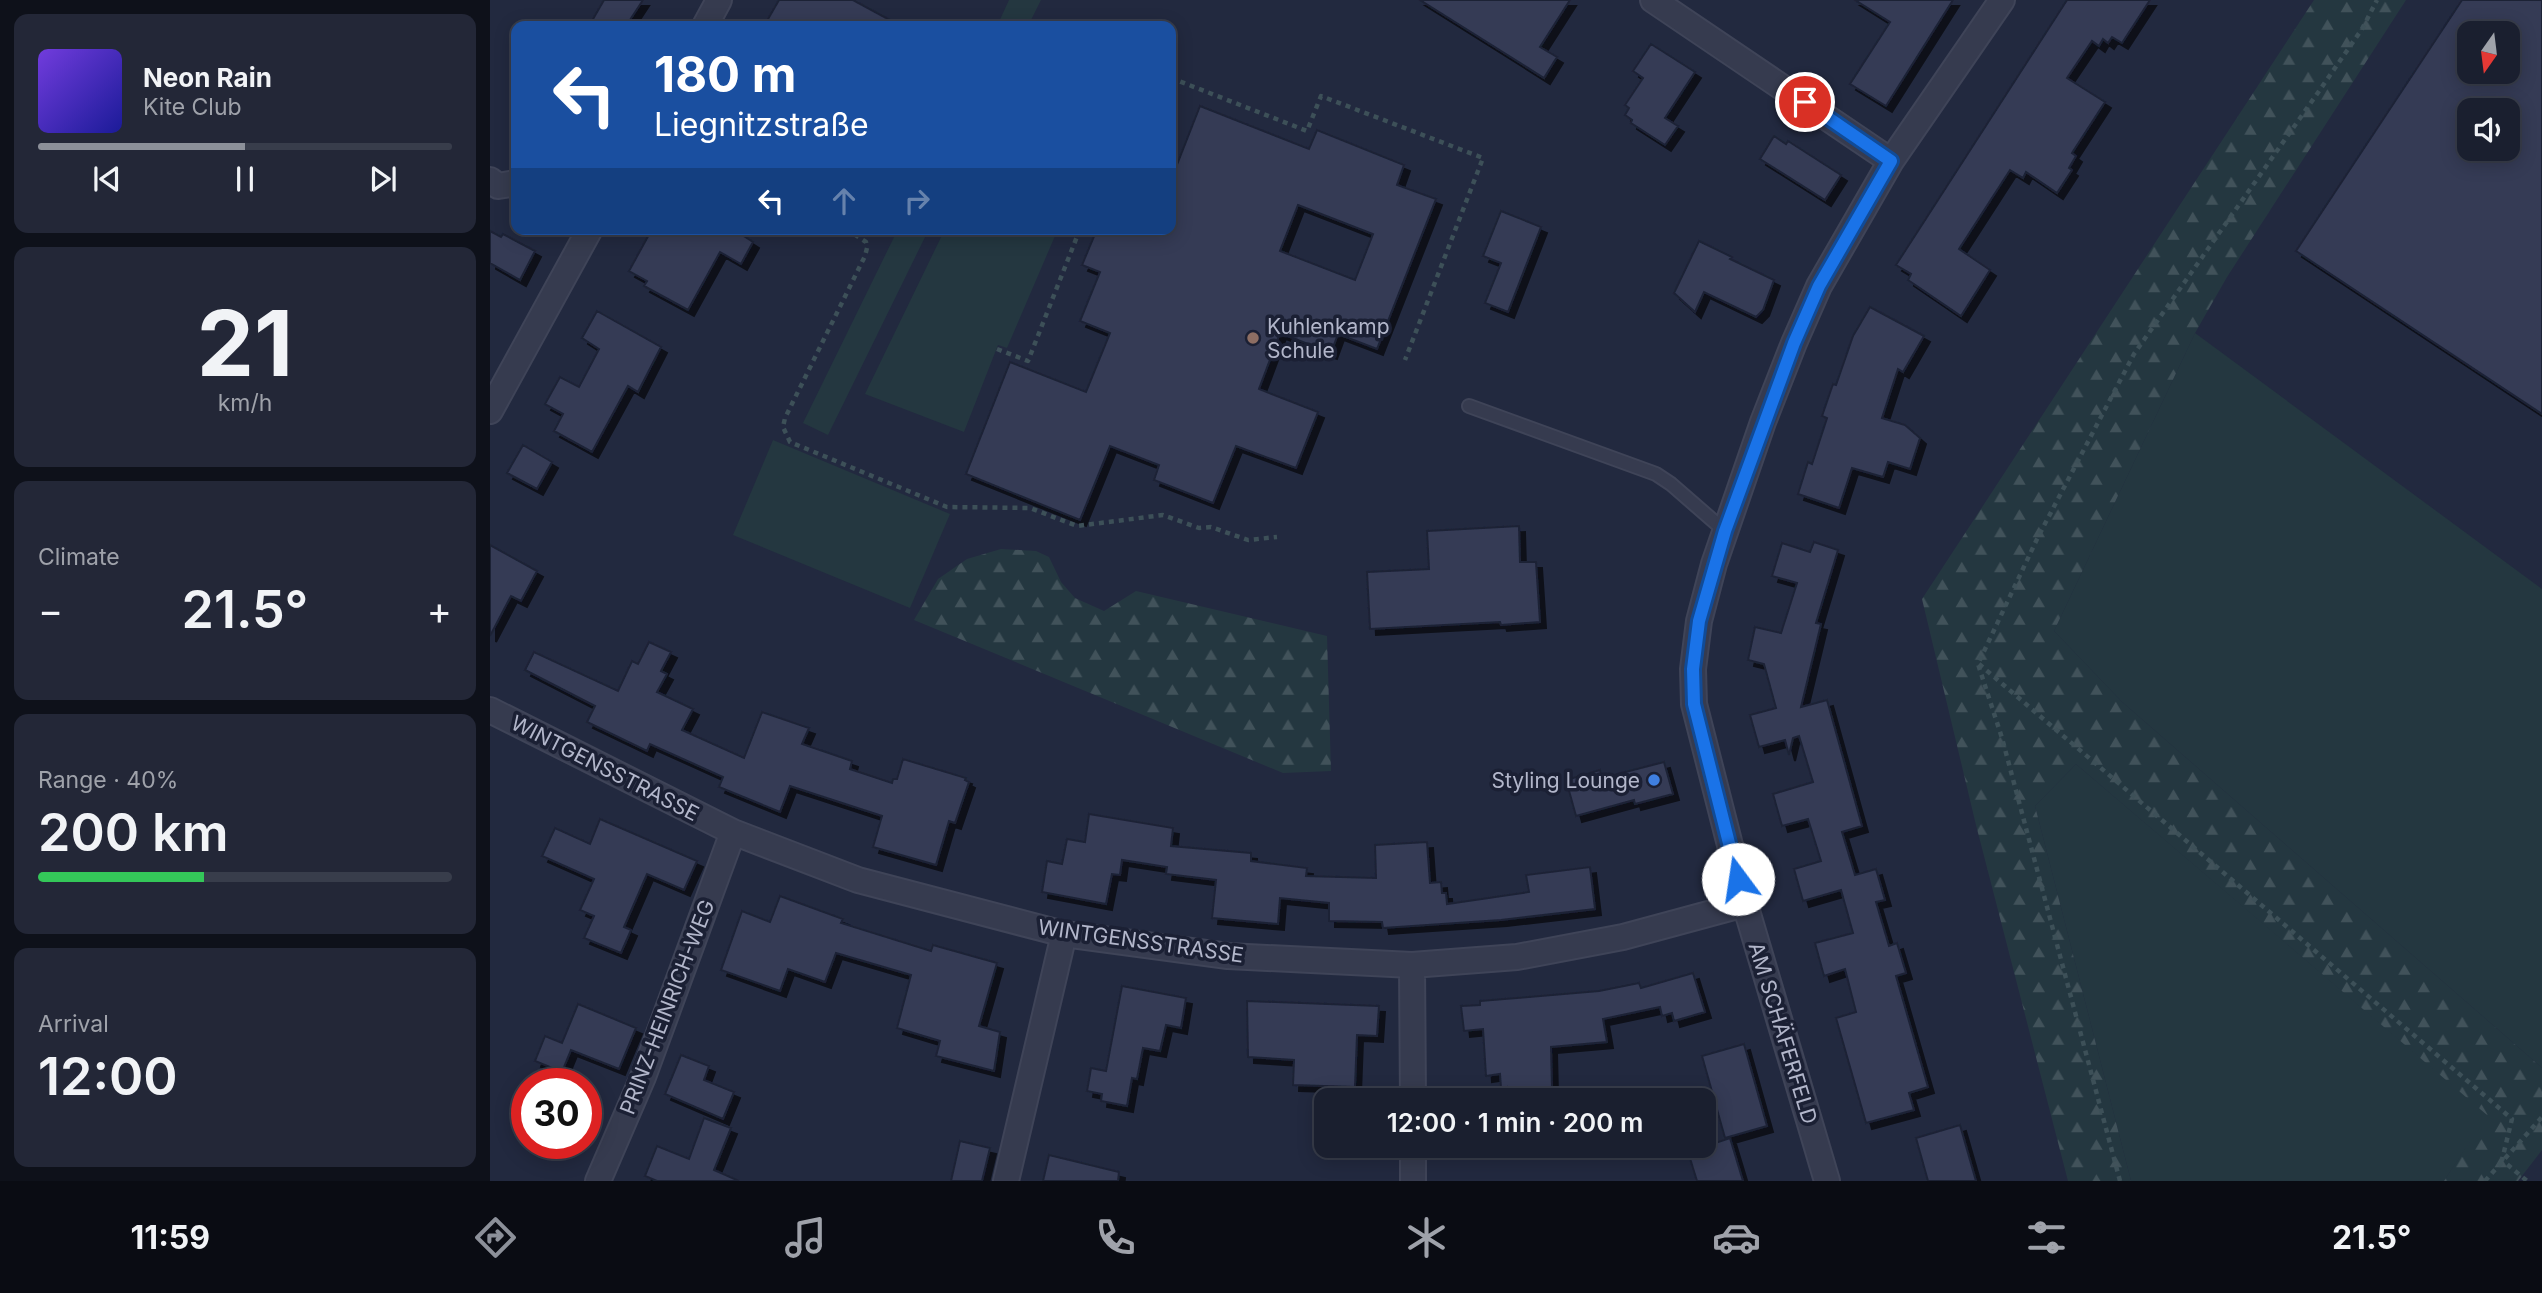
<!DOCTYPE html>
<meta charset="utf-8">
<style>
:root{--surface:#1a1f2f;--page:#232737;--text:#f1f3f6;--muted:#9fa2aa;--line:#383d4b;--accent:#8c9099}
body{margin:0;font-family:Inter,sans-serif;background:var(--page);color:var(--text);height:100vh;display:flex;flex-direction:column;font-size:26px;white-space:nowrap}
*{box-sizing:border-box;margin:0}
p{font-size:23px;color:var(--muted)}
.icon{flex:none;width:38px;height:38px;fill:none;stroke:currentColor;stroke-width:2;stroke-linecap:round;stroke-linejoin:round}
.map{position:relative;flex:1;overflow:hidden}
.side{display:flex;flex-direction:column;gap:14px;padding:14px;background:#0e111a;width:490px}
.side>*{flex:none}
.banner{position:absolute;left:21px;top:21px;width:665px;height:214px;border-radius:14px;box-shadow:0 4px 18px #0003,0 0 0 2px var(--line);background:#1a4fa0;color:#fff;overflow:hidden}
.needle{width:46px;rotate:194deg}
.controls{position:absolute;left:1967px;top:21px;display:grid;gap:14px}
.controls a{display:grid;place-items:center;width:63px;height:63px;border-radius:14px;background:var(--surface);box-shadow:0 4px 18px #0003,0 0 0 2px var(--line);font-size:35px}
.speed{position:absolute;left:21px;top:1068px;display:flex;gap:14px;font-size:35px;font-weight:700;text-align:center}
.speed>*{display:grid;place-content:center;width:91px;height:91px;border-radius:50%;background:var(--surface);box-shadow:0 4px 18px #0003,0 0 0 2px var(--line);line-height:1}
.speed .limit{border:10px solid #d22;background:#fff;color:#111}
.pin{position:absolute;display:grid;place-items:center;width:60px;height:60px;color:#fff;margin:-30px;border:4px solid #fff;border-radius:50%;box-shadow:0 2px 7px #0007}
.me{position:absolute;width:77px;margin:-38px;rotate:346deg;stroke-linejoin:round;filter:drop-shadow(0 0 5px #0008)}
.turn{display:flex;align-items:center;gap:24px;height:147px;padding:0 28px;font-size:32px}
.turn .icon{width:91px;height:91px;stroke-width:2.5}
.turn b{display:block;font-size:49px;line-height:60px}
.lanes{display:flex;align-items:center;height:66px;padding:0 28px;background:#0003;justify-content:center;gap:35px;direction:ltr}
.lanes .off{opacity:.35}
.big{font-size:52px;font-weight:600;line-height:1.1}
.side .widget{flex:1;display:flex;flex-direction:column;justify-content:center;gap:10px;min-width:0;padding:0 24px;border-radius:14px;background:var(--page)}
.side .dial{align-items:center;gap:0}
.dial b{font-size:91px;line-height:1}
.song{display:flex;align-items:center;gap:21px}
.cover{width:84px;height:84px;border-radius:10px;background:linear-gradient(135deg,hsl(260 70% 55%),hsl(240 70% 35%))}
.played{height:7px;border-radius:4px;background:linear-gradient(90deg,var(--accent) 50%,var(--line) 50%)}
.keys{display:flex;justify-content:space-around;direction:ltr}
.heat{display:flex;justify-content:space-between;align-items:center;font-size:38px;direction:ltr}
.charge{height:10px;border-radius:5px;background:linear-gradient(90deg,#34c759 40%,var(--line) 0)}
.trip{position:absolute;left:824px;top:1088px;width:402px;height:70px;border-radius:14px;background:var(--surface);box-shadow:0 4px 18px #0003,0 0 0 2px var(--line);font-weight:600;line-height:70px;text-align:center}
.tab-bar{display:flex;height:112px;justify-content:space-around;align-items:center;background:#0a0c13;color:var(--muted)}
.tab-bar .icon{width:49px;height:49px}
.tab-bar .current{color:var(--accent)}
.tab-bar b{font-size:32px;color:var(--text)}
main{display:flex;flex:1;min-height:0}
.map>svg:first-child{display:block}
.green{fill:#243740}
.forest{fill:url(#forest-firs)}
.building{fill:#343b55;stroke:#1d2236;stroke-width:2;fill-rule:evenodd;filter:url(#shadow)}
.lines{fill:none;stroke-linecap:round;stroke-linejoin:round}
.lane-casing{stroke:#3f4458;stroke-width:16}
.street-casing{stroke:#3f4458;stroke-width:28}
.path{stroke:#3d5058;stroke-width:4.5;stroke-dasharray:5 5;stroke-linecap:butt}
.lane{stroke:#363b4f;stroke-width:12}
.street{stroke:#363b4f;stroke-width:24}
.route-casing{stroke:#114b97;stroke-width:18}
.route{stroke:#1a73e8;stroke-width:12}
.education-dot{fill:#8d6e63;stroke:#1b2034;stroke-width:2.5}
.shop-dot{fill:#3f7fe0;stroke:#1b2034;stroke-width:2.5}
.labels{text-anchor:middle;dominant-baseline:central;stroke-width:7;stroke-linejoin:round;paint-order:stroke}
.poi-label{font-size:21px;fill:#b2b6ca;stroke:#1b2034;text-anchor:start}
.street-label{font-size:21px;fill:#b2b6ca;stroke:#1b2034}
</style>
<main>
<section class="side">
<div class="widget">
<div class="song"><i class="cover"></i><div><b>Neon Rain</b><p>Kite Club</p></div></div>
<div class="played"></div>
<div class="keys"><svg class="icon" aria-label="previous" viewBox="0 0 24 24"><path d="M18 5L8 12l10 7zM5 5v14"/></svg><svg class="icon" aria-label="pause" viewBox="0 0 24 24"><path d="M8 5v14M16 5v14"/></svg><svg class="icon" aria-label="next" viewBox="0 0 24 24"><path d="M6 5l10 7-10 7zM19 5v14"/></svg></div>
</div>
<div class="widget dial"><b>21</b><p>km/h</p></div>
<div class="widget"><p>Climate</p>
<div class="heat"><a>−</a><b class="big">21.5°</b><a>+</a></div>
</div>
<div class="widget"><p>Range · 40%</p><b class="big">200 km</b><div class="charge"></div></div>
<div class="widget"><p>Arrival</p><b class="big">12:00</b></div>
</section>
<div class="map">
<svg width="2052" height="1181" viewBox="0 0 2052 1181">
<defs>
<pattern id="forest-firs" width="22" height="20" patternUnits="userSpaceOnUse" patternTransform="scale(1.75)"><rect width="22" height="20" fill="#243740"/><path d="M5 1l3.5 6h-7zM16 11l3.5 6h-7z" fill="#41525a"/></pattern>
<filter id="shadow"><feDropShadow dx="6" dy="6" stdDeviation="0" flood-color="#0009"/></filter>
</defs>
<rect width="100%" height="100%" fill="#22293f"/>
<!-- green -->
<path class="green" d="M519,0H551L538,26H507Z
M408,229H439L338,435L313,423Z
M455,229H568L517,348L508,345L474,432L375,394Z
M1705,333L2052,589V1068L1632,702L1564,631Z
M283,440L460,514L420,608L243,535Z
M1586,764L1998,1115L1954,1181H1641L1545,806Z"/>
<!-- forest -->
<path class="forest" d="M1824,0H1916L1737,277L1705,333L1564,631L1632,702L2052,1068V1150L2028,1181H1954L1997,1115L1586,764L1545,806L1641,1181H1578L1486,825L1432,599Z
M511,549L546,551L559,557L571,582L585,598L614,611L646,591L837,636L841,771L793,773L424,620L448,579L477,559Z"/>
<!-- building -->
<path class="building" d="M114,0H153L136,26H99Z
M289,0H363L411,26H274Z
M930,0H1080L1050,47L1067,57L1054,78Z
M1365,0H1463L1396,106L1360,84L1400,22Z
M1577,0H1660L1632,43L1622,37L1618,43L1613,39L1609,46L1602,41L1577,78L1615,102L1582,153L1586,156L1579,168L1582,170L1567,193L1536,172L1533,178L1520,170L1469,249L1500,270L1471,316L1418,280L1421,274L1406,265Z
M1972,0H2052V414L1806,251ZM1979,33H2018V72H1979ZM1979,110H2018V149H1979Z
M1161,44L1205,72L1175,118L1188,126L1175,145L1141,123L1142,120L1135,115L1139,108L1135,105L1153,78L1143,71Z
M710,106L819,149L827,130L914,165L907,185L946,199L887,349L848,334L841,353L790,333L769,389L828,412L806,468L746,446L723,503L664,480L669,465L620,446L590,520L476,474L520,362L596,392L620,333L590,321L610,272L592,265L607,229H681V180ZM808,205L883,234L865,280L790,251Z
M1284,136L1296,144L1298,141L1351,175L1335,200L1270,159Z
M1011,211L1051,227L1018,312L995,303L1011,263L993,256Z
M162,229H243L263,242L251,264L230,252L198,310L154,286L157,281L139,271Z
M0,231L11,237L13,234L45,251L30,280L0,263Z
M1209,241L1242,257L1240,259L1284,280L1273,310L1266,317L1214,292L1205,312L1184,293Z
M1380,307L1434,336L1413,372L1408,369L1392,418L1415,425L1430,438L1420,469L1398,462L1393,477L1362,468L1349,508L1308,494L1318,462L1322,464L1337,418L1332,416L1343,384L1346,385L1363,336Z
M107,311L171,347L148,392L138,386L102,452L64,431L73,414L55,404L70,377L89,387L109,349L92,338Z
M33,445L62,462L47,489L17,473Z
M1029,526L1030,562H1046L1050,622L1011,625L1010,622L880,629L877,572L939,569L937,531Z
M1324,542L1348,550L1326,623L1331,624L1311,707L1337,700L1372,826L1352,832L1365,875L1386,869L1395,900L1386,902L1399,946L1407,943L1416,973L1406,976L1438,1087L1419,1093L1424,1110L1376,1123L1346,1018L1366,1012L1355,969L1334,976L1325,943L1363,933L1351,890L1313,901L1304,869L1331,861L1318,819L1292,826L1283,794L1323,782L1309,736L1303,738L1299,755L1295,740L1269,747L1260,715L1286,708L1274,664L1258,660L1265,627L1291,633L1307,583L1282,576L1292,543L1320,552Z
M0,545L47,571L31,601L21,596L0,636Z
M159,642L181,652L171,671L177,674L167,692L203,709L192,730L254,758L272,712L319,728L312,744L362,761L360,769L402,783L403,779H407L413,759L476,778L475,780L479,782L465,823L459,821L446,865L383,847L392,816L300,786L290,812L229,787L233,777L160,744L157,751L97,722L105,706L35,670L44,652L128,691L142,661L148,664Z
M1174,762L1183,794L1145,804L1144,800L1086,816L1076,780L1110,770L1112,778Z
M599,814L683,828L681,846L761,853V861L817,868L816,876L886,878L885,845L937,842L940,883L951,882L952,893H956L957,904L1039,892L1036,875L1100,867L1105,909L1011,920L893,928L892,922L839,921V903L790,898L788,924L722,918L726,880L676,874L677,867L632,860L630,875L622,874L616,904L552,892L557,861L572,864L577,839L595,842Z
M110,819L207,861L194,890L157,874L134,927L141,930L131,953L94,938L104,916L90,910L104,879L52,856L65,828L100,844Z
M290,896L353,919L351,923L441,951L443,945L507,963L489,1026L510,1032L504,1071L446,1056L450,1041L407,1028L421,975L346,953L335,982L298,969L290,991L231,970L252,911L280,922Z
M1203,973L1215,1012L1184,1021L1182,1013L1172,1016L1170,1007L1113,1019L1117,1042L1061,1047L1062,1088L1017,1092V1087L1011,1088L1010,1074L996,1076L993,1029L974,1031L971,1006L990,1005V1001L1109,991L1149,983L1151,988Z
M632,986L696,998L691,1028L676,1025L670,1051L653,1048L647,1079L642,1078L637,1106L611,1101L612,1094L597,1091L601,1068L616,1071Z
M757,1001L889,1006L887,1036L867,1035L865,1087L803,1085L804,1060L758,1057Z
M88,1004L146,1028L129,1069L81,1050L72,1072L45,1061L55,1036L72,1043Z
M1254,1044L1277,1126L1235,1138L1212,1056Z
M191,1055L219,1066L214,1080L244,1092L233,1119L175,1094Z
M214,1118L241,1128L224,1170L249,1181H167L155,1176L167,1146L199,1159Z
M1470,1125L1486,1181H1438L1426,1138Z
M1240,1138L1253,1181H1207L1198,1152Z
M470,1141L500,1148L492,1181H461Z
M559,1155L629,1172L628,1181H553Z"/>
<g class="lines">
<defs>
<path id="lane" d="M979,406L1166,474L1181,484L1235,531"/>
<path id="street" d="M1163,0L1401,161
M215,26L229,0
M0,180L8,186L26,183
M0,411L100,229
M0,710L243,832L368,880L574,934L738,956L922,965L1027,957L1133,937L1255,904
M922,965L923,1101
M923,1146V1181
M108,1181L153,1077L243,832
M516,1181L574,934
M1337,1181L1255,904L1204,704L1203,669L1209,621L1224,564L1273,422L1304,343L1329,286L1401,161L1512,0"/>
</defs>
<!-- lane casing -->
<use href="#lane" class="lane-casing"/>
<!-- street casing -->
<use href="#street" class="street-casing"/>
<!-- path -->
<path class="path" d="M681,78L817,131L831,96L993,158L915,360
M356,229L376,242L377,248L375,256L295,418L293,427L300,442L457,507L540,508L587,526L673,515L709,528L721,527L758,540L787,537
M507,349L538,361L590,229
M1489,664L2022,1119L2012,1160L2037,1181
M1630,1181L1512,738L1488,664L1548,537L1644,354L1827,94L1872,29L1887,0
M1995,1181L2052,1117"/>
<!-- lane -->
<use href="#lane" class="lane"/>
<!-- street -->
<use href="#street" class="street"/>
</g>
<g class="lines">
<defs>
<path id="route" d="M1248,879L1204,704L1203,669L1209,621L1235,531L1304,343L1329,286L1401,161L1315,102"/>
</defs>
<!-- route casing -->
<use href="#route" class="route-casing"/>
<!-- route -->
<use href="#route" class="route"/>
</g>
<!-- markers -->
<circle class="education-dot" cx="763" cy="338" r="7"/>
<circle class="shop-dot" cx="1164" cy="780" r="7"/>
<g class="labels">
<!-- poi labels -->
<g class="poi-label">
<text x="777" y="326">Kuhlenkamp<tspan x="777" dy="24">Schule</tspan></text>
<text x="1150" y="780" text-anchor="end">Styling Lounge</text>
</g>
<!-- street labels -->
<g class="street-label">
<text transform="translate(115 768) rotate(27)">WINTGENSSTRASSE</text>
<text transform="translate(651 941) rotate(8)">WINTGENSSTRASSE</text>
<text transform="translate(177 1007) rotate(-69)">PRINZ-HEINRICH-WEG</text>
<text transform="translate(1293 1033) rotate(73)">AM SCHÄFERFELD</text>
</g>
</g>
</svg>
<div class="controls">
<a><svg class="needle" viewBox="-14 -14 28 28"><path d="M0-13l5 13h-10z" fill="#e53935"/><path d="M0 13l5-13h-10z" fill="#9fa2aa"/></svg></a>
<a><svg class="icon" aria-label="sound" viewBox="0 0 24 24"><path d="M4 9h4l5-4v14l-5-4H4zM17 9q2 3 0 6"/></svg></a>
</div>
<div class="speed"><div class="limit">30</div></div>
<div class="pin" style="left:1315px;top:102px;background:#d93025"><svg class="icon" aria-label="arrive" viewBox="0 0 24 24"><path d="M6 21V4h12l-3 4 3 4H6"/></svg></div>
<svg class="me" style="left:1248px;top:879px" viewBox="-20 -20 40 40"><circle r="19" fill="#fff"/><path d="M0-13L10 11 0 6-10 11z" fill="#1a73e8"/></svg>
<div class="trip">12:00 · 1 min · 200 m</div>
<div class="banner">
<div class="turn"><svg class="icon" aria-label="left" viewBox="0 0 24 24"><path d="M17 20v-9H6M10 6l-5 5 5 5"/></svg><div><b>180 m</b>Liegnitzstraße</div></div>
<div class="lanes"><svg class="icon" aria-label="left" viewBox="0 0 24 24"><path d="M17 20v-9H6M10 6l-5 5 5 5"/></svg><svg class="icon off" aria-label="ahead" viewBox="0 0 24 24"><path d="M12 20V5M6 11l6-6 6 6"/></svg><svg class="icon off" aria-label="right" viewBox="0 0 24 24"><path d="M7 20v-9h11M14 6l5 5-5 5"/></svg></div>
</div>
</div>
</main>
<nav class="tab-bar">
<b>11:59</b>
<svg class="icon current" aria-label="directions" viewBox="0 0 24 24"><path d="M12 3l9 9-9 9-9-9zM9 14v-3h6M13 9l2 2-2 2"/></svg>
<svg class="icon" aria-label="music" viewBox="0 0 24 24"><path d="M9 18V5l10-2v13"/><circle cx="6" cy="18" r="3"/><circle cx="16" cy="16" r="3"/></svg>
<svg class="icon" aria-label="phone" viewBox="0 0 24 24"><path d="M5 4h4l2 5-3 2q2 4 5 5l2-3 5 2v4C11 20 4 13 5 4z"/></svg>
<svg class="icon" aria-label="climate" viewBox="0 0 24 24"><path d="M12 3v18M4 7l16 10M4 17L20 7"/></svg>
<svg class="icon" aria-label="car" viewBox="0 0 24 24"><path d="M5 17H2v-5l4-1 3-4h7l3 4 3 1v5h-3M9 17h6M6 11h13"/><circle cx="7" cy="17" r="2"/><circle cx="17" cy="17" r="2"/></svg>
<svg class="icon" aria-label="filters" viewBox="0 0 24 24"><path d="M4 7h16M4 17h16"/><circle cx="9" cy="7" r="2"/><circle cx="15" cy="17" r="2"/></svg>
<b>21.5°</b>
</nav>
